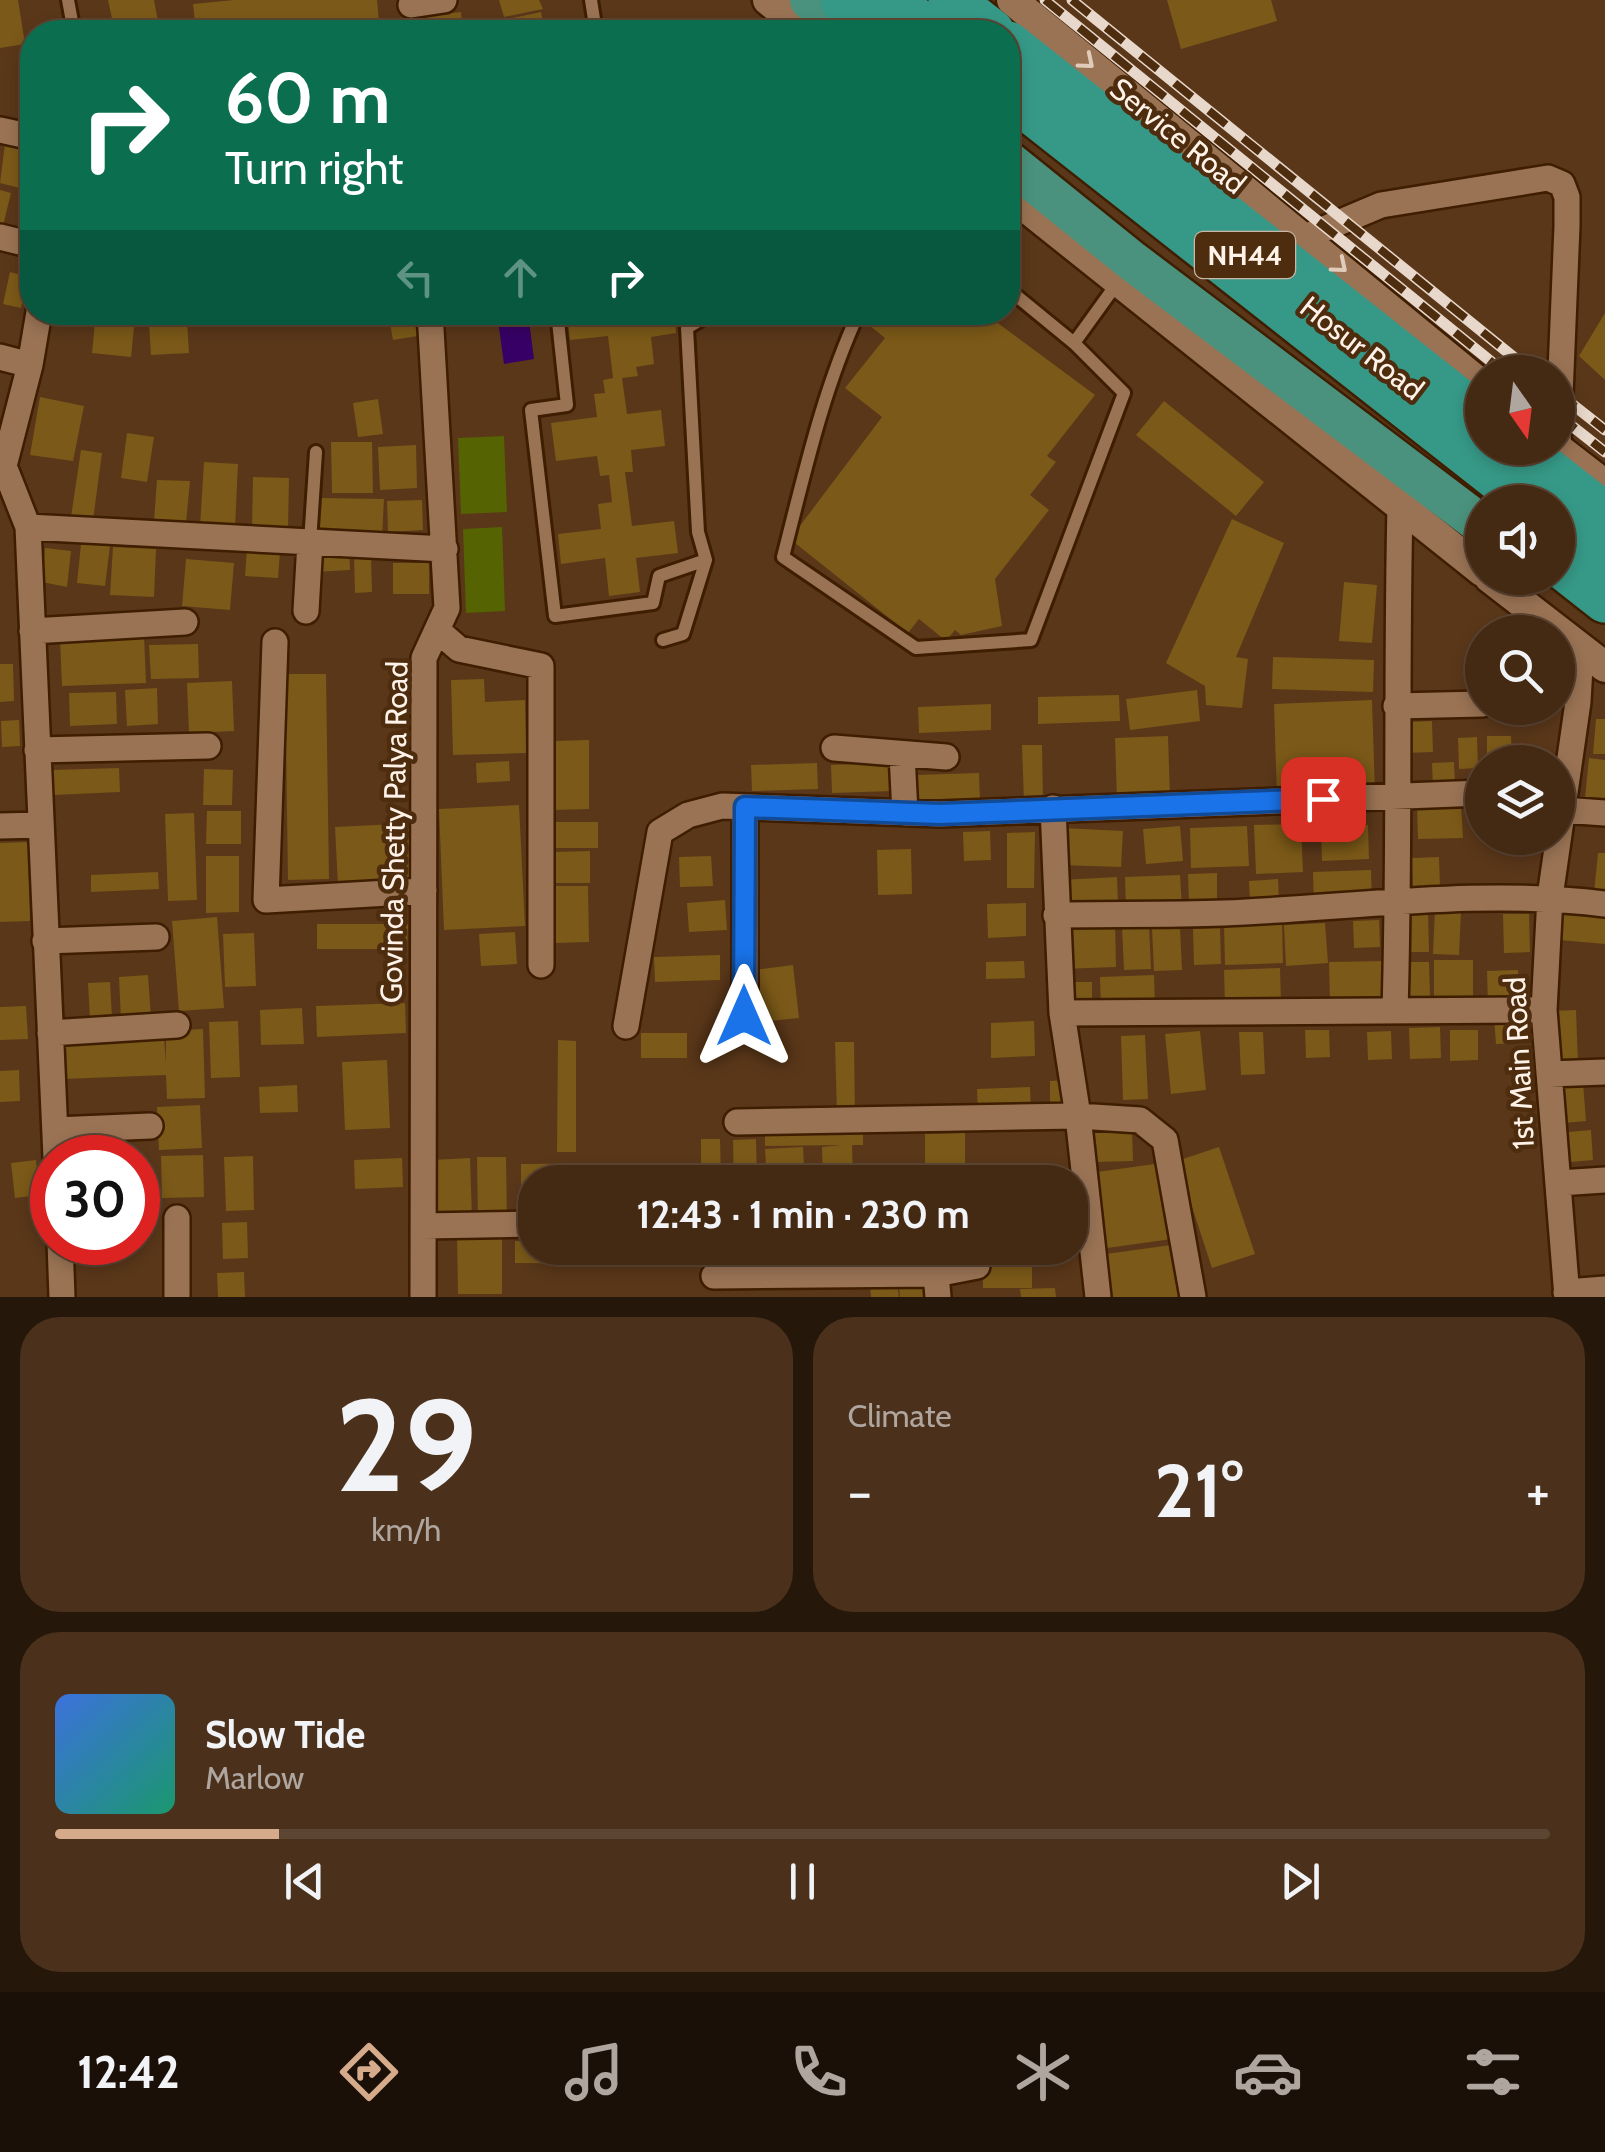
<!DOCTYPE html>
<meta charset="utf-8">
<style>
:root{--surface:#442913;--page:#4b311c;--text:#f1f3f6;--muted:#afa6a0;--line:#5c4533;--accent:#d6ab8b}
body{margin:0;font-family:Cabin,sans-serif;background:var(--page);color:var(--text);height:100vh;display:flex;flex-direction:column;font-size:38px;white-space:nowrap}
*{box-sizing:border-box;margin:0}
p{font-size:32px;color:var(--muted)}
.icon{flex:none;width:55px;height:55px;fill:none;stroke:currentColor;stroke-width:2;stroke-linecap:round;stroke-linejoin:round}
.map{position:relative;height:1297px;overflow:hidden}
.details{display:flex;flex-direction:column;gap:20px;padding:20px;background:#25170a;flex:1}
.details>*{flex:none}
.top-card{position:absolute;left:20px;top:20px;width:1000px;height:305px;border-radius:40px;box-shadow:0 5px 15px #0003,0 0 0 2px var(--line);background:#0b6e4f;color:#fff;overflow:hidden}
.needle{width:65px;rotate:166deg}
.controls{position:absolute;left:1465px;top:355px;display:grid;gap:20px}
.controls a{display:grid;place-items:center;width:110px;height:110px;border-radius:50%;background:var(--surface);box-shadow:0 5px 15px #0003,0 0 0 2px var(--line);font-size:50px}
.speed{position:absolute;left:30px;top:1135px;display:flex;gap:20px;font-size:50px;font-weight:700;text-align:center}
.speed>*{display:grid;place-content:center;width:130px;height:130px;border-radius:50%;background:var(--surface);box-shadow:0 5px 15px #0003,0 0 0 2px var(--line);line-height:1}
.speed .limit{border:15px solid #d22;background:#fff;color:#111}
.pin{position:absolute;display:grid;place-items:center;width:85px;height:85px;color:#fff;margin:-42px;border-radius:20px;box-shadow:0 5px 15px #0006}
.me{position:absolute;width:110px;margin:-55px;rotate:0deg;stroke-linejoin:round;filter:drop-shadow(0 0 8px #0008)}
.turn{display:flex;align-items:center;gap:35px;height:210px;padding:0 40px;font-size:45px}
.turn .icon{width:130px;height:130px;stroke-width:2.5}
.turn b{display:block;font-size:70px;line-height:85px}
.lanes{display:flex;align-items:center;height:95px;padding:0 40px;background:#0003;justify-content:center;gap:50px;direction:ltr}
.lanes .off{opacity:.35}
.big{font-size:75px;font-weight:700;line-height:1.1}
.details .tile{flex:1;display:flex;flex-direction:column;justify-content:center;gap:15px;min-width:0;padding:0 35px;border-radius:40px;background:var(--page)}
.details .dial{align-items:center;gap:0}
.dial b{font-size:130px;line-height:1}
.song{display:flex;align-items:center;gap:30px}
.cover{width:120px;height:120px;border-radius:15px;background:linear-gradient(135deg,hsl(220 70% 55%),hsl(160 70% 35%))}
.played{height:10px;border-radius:5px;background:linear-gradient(90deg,var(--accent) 15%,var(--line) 15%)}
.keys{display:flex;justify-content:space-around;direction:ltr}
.heat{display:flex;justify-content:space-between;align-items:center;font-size:55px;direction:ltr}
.details .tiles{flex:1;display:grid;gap:20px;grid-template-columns:1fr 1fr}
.tile:last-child{grid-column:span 2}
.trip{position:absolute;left:518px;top:1165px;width:570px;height:100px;border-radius:40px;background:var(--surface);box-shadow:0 5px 15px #0003,0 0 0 2px var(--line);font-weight:700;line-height:100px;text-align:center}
.menu{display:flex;height:160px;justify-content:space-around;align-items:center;background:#1b1008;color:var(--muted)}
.menu .icon{width:70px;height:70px}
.menu .current{color:var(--accent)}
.menu b{font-size:45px;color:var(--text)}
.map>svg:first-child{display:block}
.green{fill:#556303}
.water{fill:#370067}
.building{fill:#7b5918}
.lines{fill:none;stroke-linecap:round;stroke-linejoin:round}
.service-casing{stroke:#3e1d00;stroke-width:18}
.minor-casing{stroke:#3e1d00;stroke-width:30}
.tertiary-casing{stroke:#3e1d00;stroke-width:35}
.trunk-casing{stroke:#3e1d00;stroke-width:45}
.motorway-casing{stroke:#3e1d00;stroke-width:50}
.service{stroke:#9a7354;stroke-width:12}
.minor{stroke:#9a7354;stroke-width:25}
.tertiary{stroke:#9a7354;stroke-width:30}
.trunk{stroke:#4a927d;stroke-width:40}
.motorway{stroke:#369987;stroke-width:45}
.rail-casing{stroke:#e8d8cb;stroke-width:11}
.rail{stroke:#4e2c0e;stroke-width:8;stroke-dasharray:22;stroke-linecap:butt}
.oneway{stroke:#e1ccbc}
.route-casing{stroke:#114b97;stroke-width:25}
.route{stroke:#1a73e8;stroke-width:18}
.labels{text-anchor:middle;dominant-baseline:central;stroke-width:9;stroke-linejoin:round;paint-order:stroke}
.shield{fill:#4e2c0e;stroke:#cab7a7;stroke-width:2.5}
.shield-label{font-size:28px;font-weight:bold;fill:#fff2e8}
.street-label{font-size:30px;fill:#fff2e8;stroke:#4e2c0e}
</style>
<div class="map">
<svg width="1605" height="1297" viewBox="0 0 1605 1297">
<rect width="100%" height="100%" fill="#5a3719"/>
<!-- green -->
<path class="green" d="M504,436L507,512L461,514L458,438Z
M502,527L505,611L466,613L463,529Z"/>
<!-- water -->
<path class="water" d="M497,313H528L534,359L504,364Z"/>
<!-- building -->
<path class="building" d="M0,0H18L25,44L0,48Z
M108,0H154L160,32H115Z
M234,0H377L380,32H196L193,4Z
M499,0H539L543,9L504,17Z
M1167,0H1271L1277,21L1181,49Z
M461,12L463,32H428L426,16Z
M541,12L545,32H511L508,19Z
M499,20L502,32H466L465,27Z
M5,144L32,151V191L0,183Z
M0,190L11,193L1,234H0Z
M10,272L29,277L21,308L3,304Z
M388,312H413L417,336L393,340Z
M567,312H674L676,333L651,337L654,364L636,367L638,376L622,378L627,414L661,410L665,446L631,450L633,472H625L632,526L674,521L678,553L636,558L640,592L609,596L605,558L561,564L558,534L601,529L598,504L612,502L609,475L600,476L597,456L556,461L551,423L597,417L594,394L605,393L603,380L613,378L608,336L570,340Z
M863,312H983L1095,395L1047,456L1056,462L1030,495L1049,510L995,579L1002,626L961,635L955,630L946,641L919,619L908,633L790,539L882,417L845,388L885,338L859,317Z
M96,313L135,317L131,357L92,353Z
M1605,313V380L1579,356Z
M187,321L189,353L151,355L149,323Z
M40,397L84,406L73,461L30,455Z
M378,399L383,434L358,437L353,403Z
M1164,401L1264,482L1236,516L1136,435Z
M127,433L154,437L147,482L121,478Z
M331,442H372L373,493H332Z
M416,445L417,488L380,490L378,447Z
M81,450L102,453L93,520L71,517Z
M204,462L238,464L235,528L200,527Z
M253,477L289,478L288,529L252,528Z
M157,480L190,481L186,523L154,521Z
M320,498L384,499L382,538L319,537Z
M422,500L423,530L388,532L387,501Z
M1232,519L1284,543L1236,657L1248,659L1242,708L1206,705L1205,686L1166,663Z
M81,544L110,546L105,586L77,583Z
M349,546L350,570L314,572L313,547Z
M113,547L156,549L154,597L110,595Z
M45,548L71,551L67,587L42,582Z
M247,549L280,552L278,578L245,576Z
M354,556H371L372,592L355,593Z
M186,559L234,563L230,610L182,606Z
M393,563H429V594H393Z
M1344,582L1377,585L1372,643L1339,641Z
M144,635L146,683L62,686L60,639Z
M198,644L199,678L151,679L149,645Z
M1273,657L1374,660L1373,692L1272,689Z
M0,664H13L14,701L0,702Z
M285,674H326L329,879L288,880Z
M484,679L485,702L525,700L526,753L453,755L451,680Z
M232,681L234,731L189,733L187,683Z
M157,688L158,724L127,726L125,690Z
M1197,690L1200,721L1130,730L1126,699Z
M116,692L117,724L70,726L69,693Z
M1119,695L1120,721L1038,724V697Z
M1372,700L1375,793L1277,797L1274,704Z
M991,704V730L919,733L918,707Z
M1596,719H1605V754H1593Z
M19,720L20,746L2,747L1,721Z
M1432,721L1433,752L1406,753L1405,722Z
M1168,736L1170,797L1117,799L1115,738Z
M1487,736H1511L1512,762H1487Z
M1477,737L1478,768L1459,769L1458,738Z
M589,740V809L553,810V741Z
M1022,745H1042L1043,802L1024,803Z
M1589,758L1605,760V800L1585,798Z
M509,761L510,781L477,783L476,763Z
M1454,762L1455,789L1433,790L1432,763Z
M817,763L818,789L752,791L751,765Z
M891,763L892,791L832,793L831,765Z
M119,768L120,792L53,795L52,770Z
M204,769L233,770L232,805H203Z
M979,773L980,802L916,805L915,775Z
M519,805L525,926L444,930L439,809Z
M1461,805L1463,838L1418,839L1417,806Z
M207,811H241V844H206Z
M194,813L197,900L168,901L165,814Z
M555,822H598V848H556Z
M419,823L421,883L338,886L335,827Z
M1301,824L1303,872L1256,874L1254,825Z
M1368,825L1369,859L1322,861L1321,827Z
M1180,826L1183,861L1146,864L1143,829Z
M1247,826L1249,866L1191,868L1190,828Z
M1062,828L1123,831L1121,867L1061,865Z
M990,831L991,860L964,861L963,832Z
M1035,832L1034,888H1007V833Z
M1499,838H1537V848L1499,849Z
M28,842L30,921L0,922V843Z
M911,849L912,894L878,895L877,850Z
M590,851V883H553V852Z
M1598,853H1605V894L1594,893Z
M206,856H239V912L206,913Z
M711,856L713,886L680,887L679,857Z
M1439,857L1440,887L1413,888L1412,858Z
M1371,870L1372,902L1314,904L1313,872Z
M158,872L159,889L91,892V875Z
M1217,873V904H1189L1188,874Z
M1180,875L1182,906L1126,909L1125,877Z
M1117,877L1118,903L1062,906L1061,880Z
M1278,879L1279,901L1250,903L1249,881Z
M554,886H588L589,942L555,943Z
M725,900L727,930L689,932L687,903Z
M1026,903V936L988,938L987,904Z
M1562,908L1605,911V944L1559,940Z
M1435,909L1461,911L1459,955L1433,954Z
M1428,910L1429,952H1407L1406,911Z
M1503,914H1529L1530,952L1504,953Z
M217,917L224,1008L179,1011L172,921Z
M1379,920L1380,947L1354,948L1353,921Z
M1115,921L1116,967L1062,969L1061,922Z
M1282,923L1283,963L1225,965L1224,924Z
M1325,923L1328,963L1286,966L1284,925Z
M317,924H408L407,949H317Z
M1149,926L1151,969L1124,970L1122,927Z
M1180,928L1182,970L1154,971L1152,929Z
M1220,928L1221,964L1194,965L1193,929Z
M515,932L517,964L481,966L479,934Z
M254,933L256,986L225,987L223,934Z
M720,955V980L655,982L654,957Z
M1434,960H1473V1002L1434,1001Z
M1024,961L1025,978L986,979V962Z
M1387,961L1388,1000L1330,1001L1329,962Z
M1406,962H1429L1430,996L1407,997Z
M793,965L799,1018L759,1022L753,970Z
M1280,968L1281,1004L1225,1005L1224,970Z
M1518,970L1519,1005H1488L1487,971Z
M148,975L151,1018L121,1020L119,977Z
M1154,975L1155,1006L1101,1008L1100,977Z
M110,982L112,1018L90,1019L88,983Z
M1064,982H1092V1006L1064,1007Z
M405,1003L406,1033L317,1037L316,1006Z
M26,1006L28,1039L0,1040V1007Z
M302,1008L304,1044L261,1045L260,1010Z
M1576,1010L1578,1064L1553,1065L1551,1011Z
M1527,1016L1528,1043L1496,1044L1494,1017Z
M238,1021L240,1077L211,1078L209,1022Z
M1034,1021L1035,1056L991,1058V1023Z
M1440,1027L1441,1058L1410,1059L1409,1028Z
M203,1029L205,1098L167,1099L166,1075L62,1079L61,1040L164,1037L166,1063V1031Z
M1305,1030H1329L1330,1057L1306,1058Z
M1450,1030H1478V1060L1450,1061Z
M1200,1031L1206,1090L1171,1094L1165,1034Z
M1391,1031L1392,1059L1368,1060L1367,1032Z
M1239,1032H1263L1265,1074L1241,1075Z
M641,1033H687V1058H641Z
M1145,1035L1148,1099L1123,1100L1121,1036Z
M558,1040L576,1041V1152H557Z
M835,1042H854L855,1116H837Z
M387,1060L390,1128L345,1130L342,1062Z
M19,1070L20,1101L0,1102V1071Z
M1069,1080L1070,1107H1050V1081Z
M1583,1083L1586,1121L1563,1123L1561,1085Z
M297,1085L298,1112L260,1113L259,1087Z
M1030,1087L1031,1113L978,1115L977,1089Z
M200,1105L202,1148L159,1150L157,1107Z
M863,1129V1145H852L853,1182H823L822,1147L841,1145L765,1146V1130Z
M1132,1130L1133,1161L1095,1162L1094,1132Z
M1591,1130L1593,1160L1570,1162L1568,1132Z
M965,1133V1182H925V1134Z
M701,1139H720L721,1182H701Z
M756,1139L757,1182H734L733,1140Z
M803,1147L805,1182H767L765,1149Z
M1219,1147L1255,1254L1212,1268L1177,1161Z
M203,1155L204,1197L162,1198L161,1156Z
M253,1156L254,1210L226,1211L224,1157Z
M477,1157H506L507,1221L478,1222Z
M402,1158L403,1187L355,1189L354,1160Z
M470,1158L472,1218L434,1220L432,1160Z
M36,1160L40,1195L15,1198L11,1163Z
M647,1163V1182H535V1186H521V1164Z
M1162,1163L1172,1239L1107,1248L1097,1172Z
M888,1166V1182H857V1167Z
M519,1193H535V1214H519Z
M247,1222L248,1258L223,1259L222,1223Z
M502,1234V1294H458L457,1235Z
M515,1241H535V1248H619V1264L515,1263Z
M1178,1244L1185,1297H1105L1099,1255Z
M702,1248H721V1269H702Z
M736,1248H759L760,1265L737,1266Z
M788,1248H824L825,1270L789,1272Z
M833,1248H869L871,1265L835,1268Z
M924,1248H972V1261L924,1263Z
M983,1248H1032V1288H983Z
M244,1272L245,1297H218L217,1273Z
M897,1282L899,1297H871L870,1285Z
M933,1283L934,1297H900L899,1286Z
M1055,1288L1056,1297H1021L1020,1289Z"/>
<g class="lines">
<defs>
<path id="service" d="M68,0L73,27
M591,0L596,32
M557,312L567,405L531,410L555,616L653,603L659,576L706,560
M859,312C823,389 804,475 783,557L916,648L1031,640L1124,393L1074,343L1008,289
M1074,343L1118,282
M310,542L316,452
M663,640L683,634L706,560L698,532L687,328L713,312"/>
<path id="minor" d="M411,5L444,0
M0,130L32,137
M0,237L32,245
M1305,237L1381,205L1548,178L1562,184L1567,197V226L1558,444
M39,312L30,365L4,466L28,527L56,1158
M0,357L30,365
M28,527L445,549
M306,611L310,542
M437,630L459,649L541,666V965
M32,631L185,622
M275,642L266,900L424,891
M1396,706L1482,704
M834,748L946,757
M37,750L208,746
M902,754L905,813
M1053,808L1062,1013L1078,1116L1098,1297
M1563,810L1605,813
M0,826L40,825
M1056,915C1112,914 1168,915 1224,913C1351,908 1479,888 1605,904
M45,941L156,937
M1395,1011C1400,843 1396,675 1400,507
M1062,1013L1544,1010
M745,1016V807
M626,1026L660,832L688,815L722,806L940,814L1482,793
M50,1033L177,1025
M1549,1074L1605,1072
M737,1122L1078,1116L1140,1120L1165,1140L1193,1297
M55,1130L150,1126
M1559,1183L1605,1180
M423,1226L535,1224
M60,1242L62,1297
M714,1276L936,1274
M1566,1292L1605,1289
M177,1297V1218
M423,1297L424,658L447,608L430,312
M938,1297L936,1274L977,1266L976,1248
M1567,1297L1544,1010L1550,897L1578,702L1581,648"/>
<path id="tertiary" d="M768,0L808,32
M1012,0L1482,385
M1008,193L1482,571
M1557,448L1605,485
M1490,578L1605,667"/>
<path id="trunk" d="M810,0L850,32
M1008,161L1132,261L1482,525"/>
<path id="motorway" d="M843,0L884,32
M890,0L931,32
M951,0L992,32
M1008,44L1482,419
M1008,93L1528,502
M1519,448L1605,515
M1558,526L1605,563
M1558,563L1605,600"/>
</defs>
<!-- service casing -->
<use href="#service" class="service-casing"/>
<!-- minor casing -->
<use href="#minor" class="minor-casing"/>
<!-- tertiary casing -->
<use href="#tertiary" class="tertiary-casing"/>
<!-- trunk casing -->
<use href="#trunk" class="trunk-casing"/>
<!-- motorway casing -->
<use href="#motorway" class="motorway-casing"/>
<!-- service -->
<use href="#service" class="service"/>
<!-- minor -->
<use href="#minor" class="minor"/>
<!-- tertiary -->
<use href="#tertiary" class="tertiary"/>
<!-- trunk -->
<use href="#trunk" class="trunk"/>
<!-- motorway -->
<use href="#motorway" class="motorway"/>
<defs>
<path id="rail" d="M1045,0L1504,372
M1072,0L1532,372
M1558,393L1605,430
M1558,415L1605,452"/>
</defs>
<!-- rail casing -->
<use href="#rail" class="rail-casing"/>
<!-- rail -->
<use href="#rail" class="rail"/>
</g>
<!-- one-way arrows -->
<defs><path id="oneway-chevron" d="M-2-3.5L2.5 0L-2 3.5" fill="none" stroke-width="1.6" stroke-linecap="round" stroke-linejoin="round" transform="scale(2.5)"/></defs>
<g class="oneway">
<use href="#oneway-chevron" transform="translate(1087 62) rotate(40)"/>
<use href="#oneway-chevron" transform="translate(1340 266) rotate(40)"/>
</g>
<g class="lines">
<defs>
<path id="route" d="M744,1016L745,807L940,814L1323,799"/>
</defs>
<!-- route casing -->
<use href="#route" class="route-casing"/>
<!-- route -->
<use href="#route" class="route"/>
</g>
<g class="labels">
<!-- shield labels -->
<rect class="shield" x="1195" y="232" width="100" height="46" rx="8"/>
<g class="shield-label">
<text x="1245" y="255">NH44</text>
</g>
<!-- street labels -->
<g class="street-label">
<text transform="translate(1178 136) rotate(39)">Service Road</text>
<text transform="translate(1362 348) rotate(38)">Hosur Road</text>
<text transform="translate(394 832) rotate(-89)">Govinda Shetty Palya Road</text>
<text transform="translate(1519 1063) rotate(-93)">1st Main Road</text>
</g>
</g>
</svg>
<div class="controls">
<a><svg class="needle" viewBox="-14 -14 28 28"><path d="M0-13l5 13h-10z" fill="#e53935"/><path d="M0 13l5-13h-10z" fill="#afa6a0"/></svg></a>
<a><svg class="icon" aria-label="sound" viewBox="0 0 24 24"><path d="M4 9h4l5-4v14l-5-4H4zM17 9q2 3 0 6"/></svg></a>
<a><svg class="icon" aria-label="search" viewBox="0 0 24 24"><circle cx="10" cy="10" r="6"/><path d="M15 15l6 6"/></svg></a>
<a><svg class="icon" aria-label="layers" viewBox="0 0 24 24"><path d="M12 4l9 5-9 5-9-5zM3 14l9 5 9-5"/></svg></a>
</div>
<div class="speed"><div class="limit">30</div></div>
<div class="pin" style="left:1323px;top:799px;background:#d93025"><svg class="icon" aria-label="arrive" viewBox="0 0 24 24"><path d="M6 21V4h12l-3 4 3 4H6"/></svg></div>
<svg class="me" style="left:744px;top:1016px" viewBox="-20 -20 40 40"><path d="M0-17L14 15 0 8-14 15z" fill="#1a73e8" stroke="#fff" stroke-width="4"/></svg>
<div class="trip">12:43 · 1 min · 230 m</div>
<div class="top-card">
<div class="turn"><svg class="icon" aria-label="right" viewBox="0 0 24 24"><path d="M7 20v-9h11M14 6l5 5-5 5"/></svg><div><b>60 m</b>Turn right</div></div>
<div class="lanes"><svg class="icon off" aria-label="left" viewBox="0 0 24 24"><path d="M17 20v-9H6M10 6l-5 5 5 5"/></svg><svg class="icon off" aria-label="ahead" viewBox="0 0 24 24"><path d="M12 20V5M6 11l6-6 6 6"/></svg><svg class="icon" aria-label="right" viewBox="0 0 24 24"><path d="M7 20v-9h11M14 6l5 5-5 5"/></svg></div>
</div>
</div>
<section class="details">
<div class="tiles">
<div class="tile dial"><b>29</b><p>km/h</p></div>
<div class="tile"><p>Climate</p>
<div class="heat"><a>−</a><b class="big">21°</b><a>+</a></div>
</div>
<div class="tile">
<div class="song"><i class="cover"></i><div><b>Slow Tide</b><p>Marlow</p></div></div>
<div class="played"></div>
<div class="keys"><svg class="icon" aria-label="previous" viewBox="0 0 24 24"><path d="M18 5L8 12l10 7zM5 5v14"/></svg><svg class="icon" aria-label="pause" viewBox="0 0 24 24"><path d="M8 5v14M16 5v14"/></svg><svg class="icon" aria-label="next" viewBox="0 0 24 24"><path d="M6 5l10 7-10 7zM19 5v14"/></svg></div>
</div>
</div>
</section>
<nav class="menu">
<b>12:42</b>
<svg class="icon current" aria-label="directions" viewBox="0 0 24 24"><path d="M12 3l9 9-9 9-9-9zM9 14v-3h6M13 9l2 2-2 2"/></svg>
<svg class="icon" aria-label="music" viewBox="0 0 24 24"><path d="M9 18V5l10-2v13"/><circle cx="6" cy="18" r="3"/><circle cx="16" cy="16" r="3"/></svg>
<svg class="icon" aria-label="phone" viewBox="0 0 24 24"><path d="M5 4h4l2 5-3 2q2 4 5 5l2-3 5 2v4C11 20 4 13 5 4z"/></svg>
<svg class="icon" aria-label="climate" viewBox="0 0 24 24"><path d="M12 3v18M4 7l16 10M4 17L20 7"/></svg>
<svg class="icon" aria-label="car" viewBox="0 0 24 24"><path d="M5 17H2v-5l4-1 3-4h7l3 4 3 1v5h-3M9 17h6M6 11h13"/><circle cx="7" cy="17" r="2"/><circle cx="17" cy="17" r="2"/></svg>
<svg class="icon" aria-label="filters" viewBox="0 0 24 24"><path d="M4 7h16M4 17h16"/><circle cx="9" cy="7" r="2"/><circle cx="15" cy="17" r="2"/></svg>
</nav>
